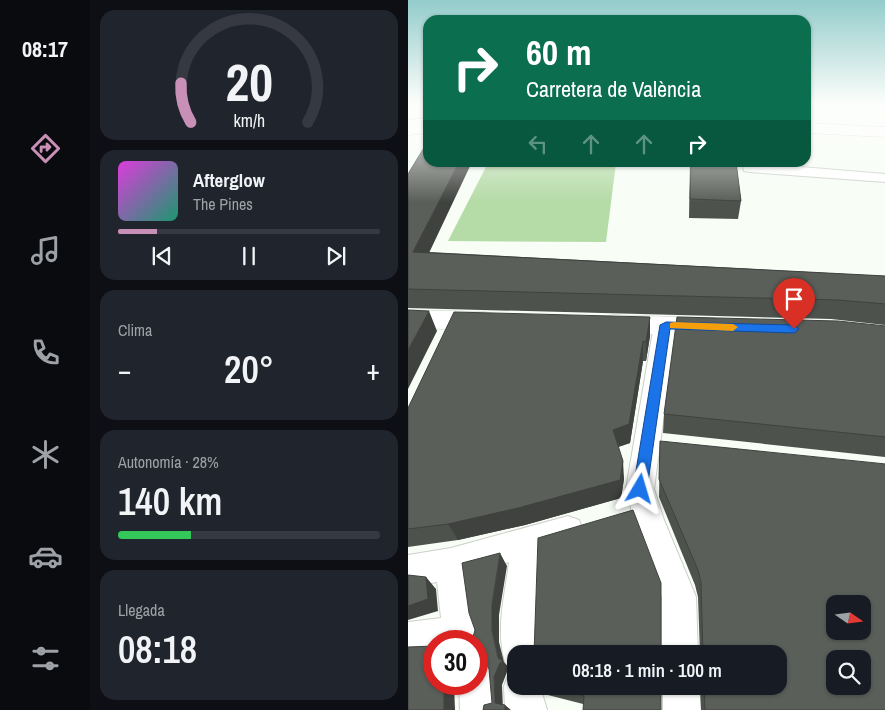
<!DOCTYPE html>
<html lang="es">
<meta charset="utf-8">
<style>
:root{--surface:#171b24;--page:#20242c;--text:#f1f3f6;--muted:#9ea1a6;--line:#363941;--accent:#c990b7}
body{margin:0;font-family:"Archivo Narrow",sans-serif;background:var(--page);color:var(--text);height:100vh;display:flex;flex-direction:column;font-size:19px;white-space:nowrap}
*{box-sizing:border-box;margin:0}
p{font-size:16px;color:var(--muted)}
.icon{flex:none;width:28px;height:28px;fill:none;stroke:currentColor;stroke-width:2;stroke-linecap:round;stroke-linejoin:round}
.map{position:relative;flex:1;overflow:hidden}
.details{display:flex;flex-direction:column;gap:10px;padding:10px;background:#0d0f14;width:318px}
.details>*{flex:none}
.hud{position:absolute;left:15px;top:15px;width:388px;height:152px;border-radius:15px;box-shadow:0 1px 4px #0004;background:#0b6e4f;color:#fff;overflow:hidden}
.needle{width:32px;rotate:104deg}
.buttons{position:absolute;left:418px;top:595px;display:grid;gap:10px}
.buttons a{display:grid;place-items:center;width:45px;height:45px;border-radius:10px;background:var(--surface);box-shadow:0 1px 4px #0004;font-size:25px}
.speed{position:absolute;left:15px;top:630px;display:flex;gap:10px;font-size:25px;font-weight:700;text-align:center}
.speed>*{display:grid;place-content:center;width:65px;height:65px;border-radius:50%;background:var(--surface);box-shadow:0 1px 4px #0004;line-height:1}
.speed .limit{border:8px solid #d22;background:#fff;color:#111}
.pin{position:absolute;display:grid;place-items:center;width:42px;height:42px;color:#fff;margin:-51px -21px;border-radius:50% 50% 50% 0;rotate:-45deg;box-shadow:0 0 5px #0007}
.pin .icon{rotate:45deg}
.me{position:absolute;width:55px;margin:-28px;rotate:7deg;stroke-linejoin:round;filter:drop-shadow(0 0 4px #0008)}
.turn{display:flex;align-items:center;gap:18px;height:105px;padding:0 20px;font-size:22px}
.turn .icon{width:65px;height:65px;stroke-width:2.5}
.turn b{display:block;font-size:35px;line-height:42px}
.lanes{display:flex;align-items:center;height:48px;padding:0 20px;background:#0003;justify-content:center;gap:25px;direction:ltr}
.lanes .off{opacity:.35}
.big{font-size:38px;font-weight:600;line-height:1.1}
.details .card{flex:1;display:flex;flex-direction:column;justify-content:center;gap:8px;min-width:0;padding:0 18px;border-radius:15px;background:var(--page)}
.details .dial{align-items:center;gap:0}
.dial svg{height:130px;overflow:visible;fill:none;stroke:var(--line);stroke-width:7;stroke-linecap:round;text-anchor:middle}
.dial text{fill:var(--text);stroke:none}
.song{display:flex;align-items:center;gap:15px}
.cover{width:60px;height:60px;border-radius:8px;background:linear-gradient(135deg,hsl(300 70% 55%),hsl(160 70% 35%))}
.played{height:5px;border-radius:2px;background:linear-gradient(90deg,var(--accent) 15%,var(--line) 15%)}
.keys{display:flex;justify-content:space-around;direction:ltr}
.heat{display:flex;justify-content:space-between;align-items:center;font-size:28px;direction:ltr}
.charge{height:8px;border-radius:4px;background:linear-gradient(90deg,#34c759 28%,var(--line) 0)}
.trip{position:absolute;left:99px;top:645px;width:280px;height:50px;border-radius:15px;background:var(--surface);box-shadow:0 1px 4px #0004;font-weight:600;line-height:50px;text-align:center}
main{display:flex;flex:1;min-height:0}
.menu{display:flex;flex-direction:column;width:90px;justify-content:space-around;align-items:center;background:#090b0e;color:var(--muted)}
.menu .icon{width:35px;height:35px}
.menu .current{color:var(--accent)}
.menu b{font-size:22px;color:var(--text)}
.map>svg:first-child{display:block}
.green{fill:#b5dba7}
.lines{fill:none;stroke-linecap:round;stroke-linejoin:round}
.street-casing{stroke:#cbcfc9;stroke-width:2}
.secondary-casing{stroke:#cbcfc9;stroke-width:1}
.street{fill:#fff;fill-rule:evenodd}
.secondary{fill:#fff;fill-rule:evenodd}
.wall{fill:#4e524d}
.shaded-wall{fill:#40423f}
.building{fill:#5b5f5a;stroke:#40423f;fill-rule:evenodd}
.route{fill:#1a73e8;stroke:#114b97}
.slow{fill:#f59e0b}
</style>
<main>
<nav class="menu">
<b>08:17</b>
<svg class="icon current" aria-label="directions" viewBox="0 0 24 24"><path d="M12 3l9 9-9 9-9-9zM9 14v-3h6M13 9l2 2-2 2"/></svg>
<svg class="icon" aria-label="music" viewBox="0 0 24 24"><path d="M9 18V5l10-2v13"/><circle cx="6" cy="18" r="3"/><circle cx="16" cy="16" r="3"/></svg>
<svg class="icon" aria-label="phone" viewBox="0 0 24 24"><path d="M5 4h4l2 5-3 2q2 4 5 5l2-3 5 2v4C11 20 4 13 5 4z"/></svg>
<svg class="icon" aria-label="climate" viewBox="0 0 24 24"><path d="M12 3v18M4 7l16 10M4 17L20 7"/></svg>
<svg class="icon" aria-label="car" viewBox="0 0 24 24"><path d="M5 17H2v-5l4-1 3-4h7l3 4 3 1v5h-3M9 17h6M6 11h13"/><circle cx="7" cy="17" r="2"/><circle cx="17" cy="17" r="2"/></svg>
<svg class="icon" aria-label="filters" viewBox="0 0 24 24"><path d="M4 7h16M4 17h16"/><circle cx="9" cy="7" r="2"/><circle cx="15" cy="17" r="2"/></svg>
</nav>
<section class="details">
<div class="card dial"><svg viewBox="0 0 100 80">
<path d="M14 69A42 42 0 1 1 86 69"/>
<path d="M14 69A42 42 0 0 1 8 45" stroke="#c990b7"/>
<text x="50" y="56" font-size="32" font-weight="700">20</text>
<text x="50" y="72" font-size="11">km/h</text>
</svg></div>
<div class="card">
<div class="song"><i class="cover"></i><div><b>Afterglow</b><p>The Pines</p></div></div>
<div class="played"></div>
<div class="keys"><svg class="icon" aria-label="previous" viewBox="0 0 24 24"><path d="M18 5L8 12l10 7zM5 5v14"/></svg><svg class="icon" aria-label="pause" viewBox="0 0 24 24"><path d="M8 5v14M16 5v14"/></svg><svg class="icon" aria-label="next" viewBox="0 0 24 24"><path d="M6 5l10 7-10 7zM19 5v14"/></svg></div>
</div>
<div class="card"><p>Clima</p>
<div class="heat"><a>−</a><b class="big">20°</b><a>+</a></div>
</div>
<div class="card"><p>Autonomía · 28%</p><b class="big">140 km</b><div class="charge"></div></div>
<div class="card"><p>Llegada</p><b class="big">08:18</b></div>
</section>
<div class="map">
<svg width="478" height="710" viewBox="0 0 478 710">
<rect width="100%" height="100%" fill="#f8fdf6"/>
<!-- green -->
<path class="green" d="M80,163H208L198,242L40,241Z"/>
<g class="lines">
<defs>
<path id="street" d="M20,118V126L0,128V120Z
M334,162L478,174V182L341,172L336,171Z
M257,318L264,320L268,325L246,489L256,520L288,597L290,654H254V597L226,520L218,489L246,325L250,320Z
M160,516L171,520L175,530L171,540L133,553L127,623L130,654H108V670L99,667C86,634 97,596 101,562L60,575L68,624L74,641L69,653V641H26V653L0,656V622L33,618L29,582L0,587V555L43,548Z
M69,660L82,665L87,678L90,710H52L51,684H69Z
M108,670V686H132L139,710H97L96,686L101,673Z
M255,686H291L293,710H255Z"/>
<path id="secondary" d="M20,123V133L0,135V125Z
M398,123L478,127V137L398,133Z
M0,310L78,312L87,315L91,321L87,327L78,330L0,328Z
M204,315L306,318L315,321L319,327L315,333L306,336L204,333L195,330L191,324L195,318Z"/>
</defs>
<!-- street casing -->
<use href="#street" class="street-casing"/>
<!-- secondary casing -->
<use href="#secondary" class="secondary-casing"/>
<!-- street -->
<use href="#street" class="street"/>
<!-- secondary -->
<use href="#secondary" class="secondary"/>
</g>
<!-- wall -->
<path class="wall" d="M282,162H328L333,201L330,219L281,218Z
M0,174L21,252L478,276V325L423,319L0,308Z
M242,317V336L238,361H235L222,443L210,447L216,479L213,498L117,525L50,540L0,547V408Z
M478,326V457L255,433L256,414Z
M252,441L478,710H293L292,686H370V654H292L290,597L287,585L251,497Z
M131,686H253L175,704L136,694Z"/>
<!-- shaded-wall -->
<path class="shaded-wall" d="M51,162H64L13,270L5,252Z
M21,311L29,331L0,389V350Z
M242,317V336L238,361V342Z
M235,341V361L222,443L207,448L205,430Z
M215,461L216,479L213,498L117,525L50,540L40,524Z
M92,553L99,566L91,615V642L96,662L103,670L99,672L94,685L95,710L87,703L86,677L90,658L84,631V604Z
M18,577L28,589L30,611L0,620V606Z
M36,684H46L47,710H36Z
M97,705L103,710H97Z"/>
<!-- building -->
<path class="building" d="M20,141V162H51L5,252L478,276V304L430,300L0,289V174Z
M283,162H328L333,201L282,199Z
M0,310L21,311L0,350Z
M46,312L242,317L238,342L235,341L221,424L205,430L215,461L212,480L110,508L40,524L0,529V408Z
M269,317L430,321L478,326V437L256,414Z
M252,441L478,464V710H297L296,686H370V654H295L293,582L290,570L251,479ZM426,604H454V631H426ZM426,659H454V686H426Z
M225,510L253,583V654H126L130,538Z
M92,553L84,604V631L90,658L95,661L92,663L86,677L87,703L97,705V710H75L76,705L84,703L81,669L69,645V641H67L65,637L67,630L61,613L54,563Z
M0,575L18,577L20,599L0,606Z
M26,646V684H36V710H0V647Z
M137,686H253V710H175L176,696Z"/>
<!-- sky -->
<linearGradient id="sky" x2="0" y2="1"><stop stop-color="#93cccb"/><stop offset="0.51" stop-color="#fcfefb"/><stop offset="1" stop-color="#fcfefb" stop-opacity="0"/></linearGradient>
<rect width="478" height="202" fill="url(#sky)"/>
<!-- route -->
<path class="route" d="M258,322L386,325L391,329L386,333L262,329L239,489L237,494L232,495L227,494L225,489L252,325Z"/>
<!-- slow -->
<path class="slow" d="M266,322L325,324L330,327L325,331L262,328V323Z"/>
</svg>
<div class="buttons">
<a><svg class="needle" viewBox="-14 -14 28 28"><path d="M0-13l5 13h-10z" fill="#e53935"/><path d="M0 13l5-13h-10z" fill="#9ea1a6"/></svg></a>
<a><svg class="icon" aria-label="search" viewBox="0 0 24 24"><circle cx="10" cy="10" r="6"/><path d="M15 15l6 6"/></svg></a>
</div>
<div class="speed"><div class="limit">30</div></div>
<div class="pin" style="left:386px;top:329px;background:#d93025"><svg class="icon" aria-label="arrive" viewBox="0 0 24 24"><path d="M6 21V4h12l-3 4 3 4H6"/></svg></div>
<svg class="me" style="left:232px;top:489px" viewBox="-20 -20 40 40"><path d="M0-17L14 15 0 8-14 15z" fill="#1a73e8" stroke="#fff" stroke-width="4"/></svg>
<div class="trip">08:18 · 1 min · 100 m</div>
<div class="hud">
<div class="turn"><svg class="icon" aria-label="right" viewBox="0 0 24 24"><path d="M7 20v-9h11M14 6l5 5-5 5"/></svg><div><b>60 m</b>Carretera de València</div></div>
<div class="lanes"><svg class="icon off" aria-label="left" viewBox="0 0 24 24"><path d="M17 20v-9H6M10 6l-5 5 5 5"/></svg><svg class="icon off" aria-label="ahead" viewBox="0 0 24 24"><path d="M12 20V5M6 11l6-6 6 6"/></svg><svg class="icon off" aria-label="ahead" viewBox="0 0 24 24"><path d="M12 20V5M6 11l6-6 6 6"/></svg><svg class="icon" aria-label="right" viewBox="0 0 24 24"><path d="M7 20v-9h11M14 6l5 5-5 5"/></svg></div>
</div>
</div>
</main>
